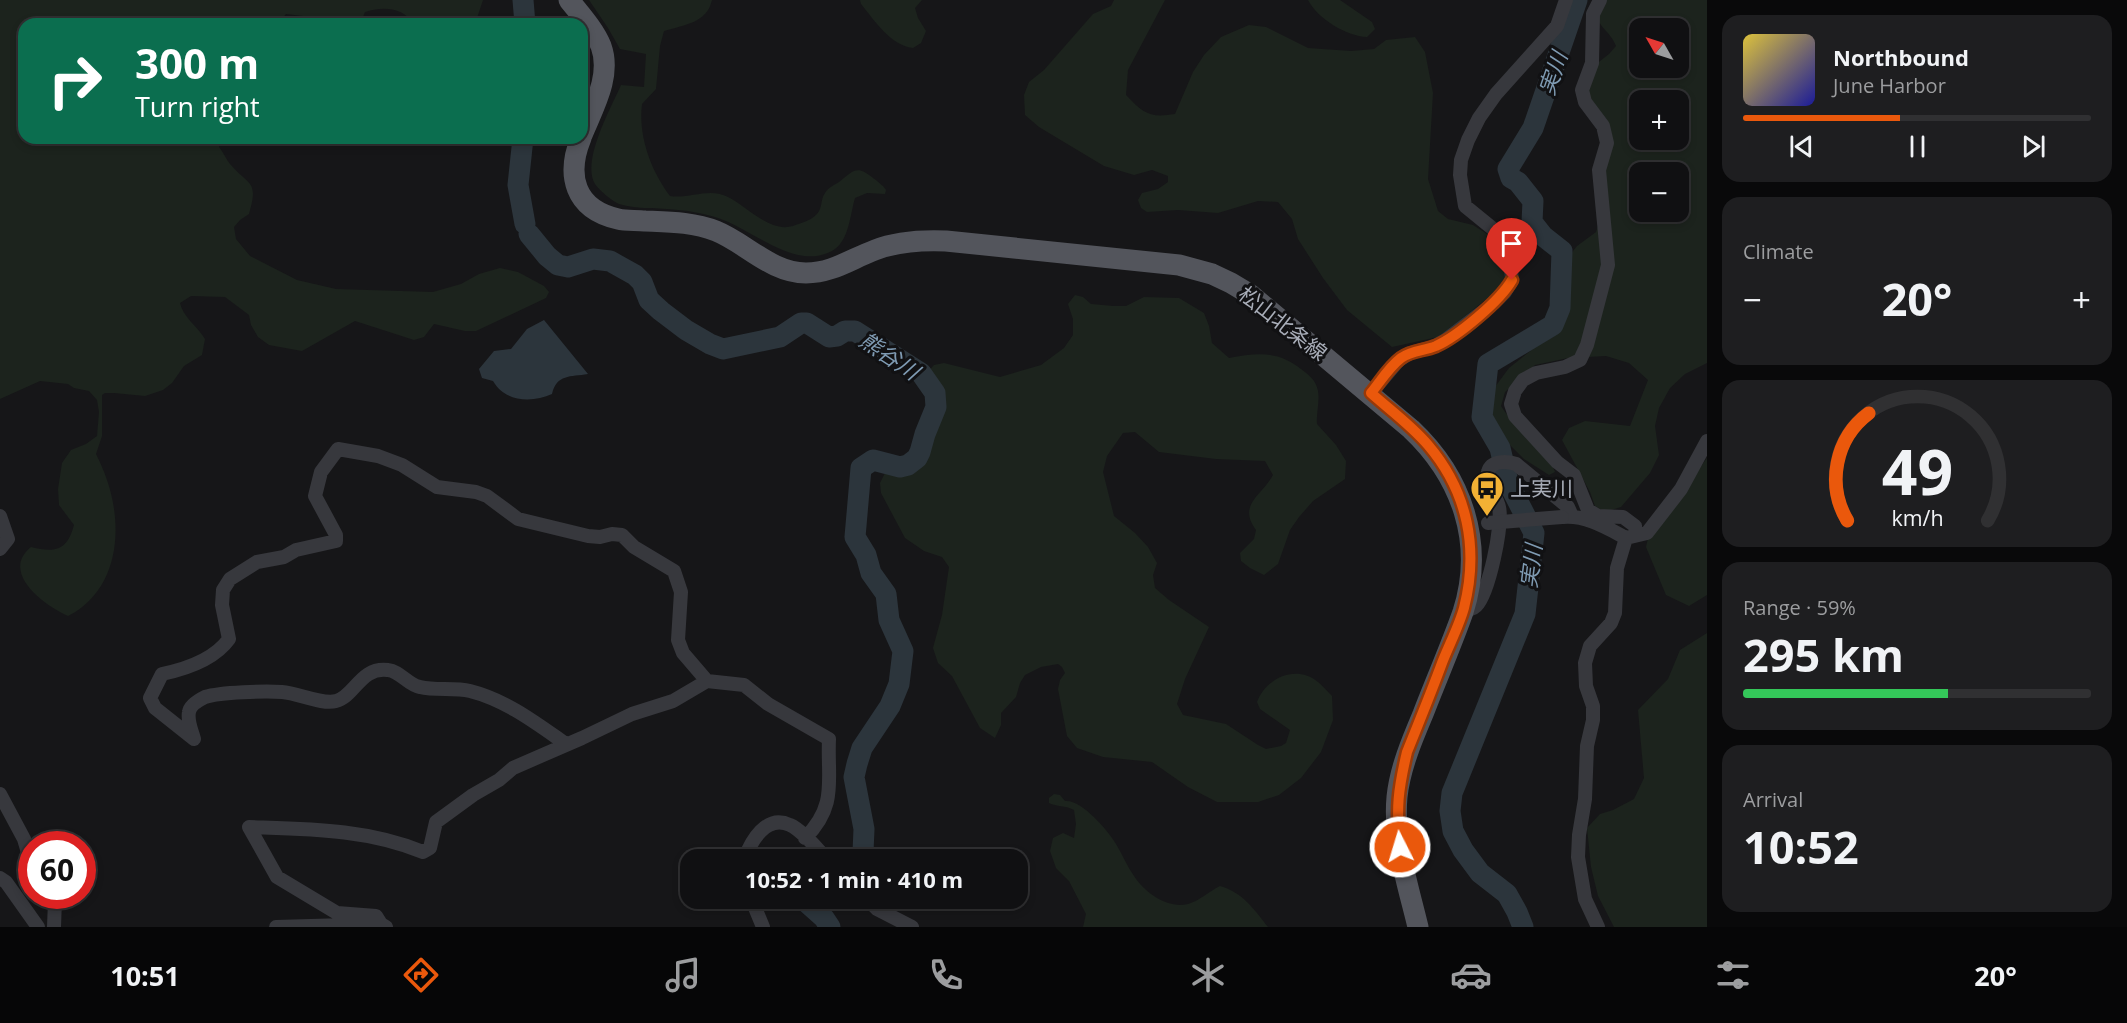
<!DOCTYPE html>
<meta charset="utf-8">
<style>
:root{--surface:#101012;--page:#1e1e20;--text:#f1f3f6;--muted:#9c9d9f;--line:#303032;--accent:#ea580c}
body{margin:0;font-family:"Open Sans","Noto Sans JP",sans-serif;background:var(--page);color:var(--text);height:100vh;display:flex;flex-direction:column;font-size:22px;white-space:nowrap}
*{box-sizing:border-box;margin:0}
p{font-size:20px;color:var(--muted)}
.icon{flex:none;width:33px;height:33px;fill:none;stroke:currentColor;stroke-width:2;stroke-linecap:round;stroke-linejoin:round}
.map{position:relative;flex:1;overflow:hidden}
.details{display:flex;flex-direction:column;gap:15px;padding:15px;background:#09090a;width:420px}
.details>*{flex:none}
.top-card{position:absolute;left:18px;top:18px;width:570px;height:126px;border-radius:18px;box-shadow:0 3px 9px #0003,0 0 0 2px var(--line);background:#0b6e4f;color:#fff;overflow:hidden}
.needle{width:39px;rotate:309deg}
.fabs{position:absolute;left:1629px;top:18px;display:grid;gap:12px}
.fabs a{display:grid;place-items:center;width:60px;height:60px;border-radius:12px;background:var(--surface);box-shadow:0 3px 9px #0003,0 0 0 2px var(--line);font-size:30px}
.speed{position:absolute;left:18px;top:831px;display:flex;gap:12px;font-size:30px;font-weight:700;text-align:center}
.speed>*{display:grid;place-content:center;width:78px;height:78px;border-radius:50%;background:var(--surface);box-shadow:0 3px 9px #0003,0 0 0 2px var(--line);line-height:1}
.speed .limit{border:9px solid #d22;background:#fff;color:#111}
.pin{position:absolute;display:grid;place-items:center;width:51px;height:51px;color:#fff;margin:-62px -26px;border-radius:50% 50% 50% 0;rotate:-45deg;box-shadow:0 0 6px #0007}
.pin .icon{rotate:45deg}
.me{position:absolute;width:66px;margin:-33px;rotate:355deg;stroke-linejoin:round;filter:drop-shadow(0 0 4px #0008)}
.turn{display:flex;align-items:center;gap:21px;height:126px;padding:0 18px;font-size:27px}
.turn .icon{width:78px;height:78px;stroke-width:2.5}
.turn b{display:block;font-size:42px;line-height:51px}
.big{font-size:45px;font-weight:700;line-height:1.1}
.details .tile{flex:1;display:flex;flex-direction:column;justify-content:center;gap:9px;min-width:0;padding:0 21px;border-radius:18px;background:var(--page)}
.details .dial{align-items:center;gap:0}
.dial svg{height:156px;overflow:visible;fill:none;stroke:var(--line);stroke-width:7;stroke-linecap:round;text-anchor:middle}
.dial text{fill:var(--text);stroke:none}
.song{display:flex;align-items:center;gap:18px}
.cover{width:72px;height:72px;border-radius:9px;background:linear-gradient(135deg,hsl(50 70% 55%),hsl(240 70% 35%))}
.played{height:6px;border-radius:3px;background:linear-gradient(90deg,var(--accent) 45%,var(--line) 45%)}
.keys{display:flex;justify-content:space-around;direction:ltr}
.heat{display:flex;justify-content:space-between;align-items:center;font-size:33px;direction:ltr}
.charge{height:9px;border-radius:4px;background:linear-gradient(90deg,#34c759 59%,var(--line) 0)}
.trip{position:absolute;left:680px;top:849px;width:348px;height:60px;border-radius:18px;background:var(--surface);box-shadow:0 3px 9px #0003,0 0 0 2px var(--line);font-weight:700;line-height:60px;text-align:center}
.tab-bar{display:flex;height:96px;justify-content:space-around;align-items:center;background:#060607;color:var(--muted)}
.tab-bar .icon{width:42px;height:42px}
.tab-bar .selected{color:var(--accent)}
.tab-bar b{font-size:27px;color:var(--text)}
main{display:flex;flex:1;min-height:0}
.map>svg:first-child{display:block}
.green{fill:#1c231d;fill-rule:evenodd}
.water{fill:#2c353c}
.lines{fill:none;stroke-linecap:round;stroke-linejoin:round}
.river{stroke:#2c353c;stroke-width:21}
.street{stroke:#37383d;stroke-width:14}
.primary{stroke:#53555c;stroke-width:21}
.street-bridge{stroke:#37383d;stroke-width:14}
.route-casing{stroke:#983908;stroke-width:15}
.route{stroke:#ea580c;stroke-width:10}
.labels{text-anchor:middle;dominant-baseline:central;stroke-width:6;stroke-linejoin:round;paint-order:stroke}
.street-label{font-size:21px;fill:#a8adb8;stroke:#111113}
.poi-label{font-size:21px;fill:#a8adb8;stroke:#111113;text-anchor:start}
.water-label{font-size:22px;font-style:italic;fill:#7f9bb3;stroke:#111113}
</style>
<main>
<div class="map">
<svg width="1707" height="927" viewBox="0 0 1707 927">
<rect width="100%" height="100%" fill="#161618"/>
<!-- green -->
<path class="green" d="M0,0H483L475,24H413C405,7 381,6 365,12L360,24H309L303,16L286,14L277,24H24V138H222L219,147C223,152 226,159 230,164C249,186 259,180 249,214L240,220L234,227L236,239L250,256L297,280L336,289L433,292L461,284L479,274L500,268L518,272L544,286L549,292L546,298L476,331H465L434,324L424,337L414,340L355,321L302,351L269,345L258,337L251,325L249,315L225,297L191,296L180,303C183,317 197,326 205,339L202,355L184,366L172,383L163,390L145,396L114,393H105L102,395V436L96,454C100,462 104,471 107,480C124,529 118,591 68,616C43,605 0,572 31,547C55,553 67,551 74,525L59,505L58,489L62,463L71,450L86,444L97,436L99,412L97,400L89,391L74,388L68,384L40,381L0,399Z
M589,0H712C707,23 684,25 664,31L660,46L656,89L642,104C638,136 651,171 670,196C689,199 710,187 728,197C747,206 769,233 793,226C801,223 812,220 817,214C823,207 820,200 825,193C828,188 834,185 839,182C854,170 857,165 873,178C878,182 883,185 886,190L885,194L867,193L855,198C850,215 849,242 832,251C795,271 752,229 718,218C706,214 691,211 678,210C658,207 638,210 619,204C612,201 599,190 595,184C581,161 611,108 621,85L644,87L646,54L620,49L608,28Z
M860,0H922L915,8L918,18L926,31L921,43L913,48C890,45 875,21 861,4Z
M1114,0H1165L1128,70L1126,95C1144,114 1150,118 1175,114L1193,72L1204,55L1221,37L1249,25L1266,27L1308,48L1351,51L1374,49L1386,40L1415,37L1425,52L1433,93L1428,179L1438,211L1448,219L1473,225L1487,234L1497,247L1505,265L1504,281L1489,297L1459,321L1438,337L1392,347L1347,310L1323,278L1298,239L1292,219L1278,202L1258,201L1218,213L1178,210L1147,212L1141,208L1138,200L1142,193L1158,189L1168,182V176L1152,170L1134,175L1104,166L1039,127L1025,115L1024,95L1029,82L1044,70L1093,14L1111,6Z
M1308,0H1340L1372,22L1375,29L1367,37C1346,36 1318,19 1308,0Z
M1604,0H1707V363L1685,374L1670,388L1659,408L1655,426L1659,455L1650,473L1621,507L1605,512L1595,506L1590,492L1562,440L1569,428L1585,421L1630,426L1648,380L1629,363L1606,356L1568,358L1535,365L1505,392L1501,406C1513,426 1550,453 1555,472L1549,475L1524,459L1496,431L1487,411L1492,391L1509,368L1534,348L1554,336L1565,322L1566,277L1570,255L1577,246L1596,232L1605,204L1603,171L1612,143L1586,90L1595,65L1609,54L1616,46C1610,31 1601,30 1596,15ZM1640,28H1678V68H1640ZM1640,100H1678V140H1640ZM1640,172H1678V212H1640Z
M1075,295L1083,297L1091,304L1113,306H1126L1144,297L1179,298L1204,313L1209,326L1212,343L1229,358C1257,353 1277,350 1301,369C1309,375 1316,380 1318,391C1320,401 1316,414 1317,424L1336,445L1346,461L1345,479L1313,501L1299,517L1290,530L1278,564L1264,575L1250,568L1241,561L1240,553L1254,539L1256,530C1237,504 1262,496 1273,475L1265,461L1216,459L1159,452L1135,432L1123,433L1107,456L1103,472L1114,516L1135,533L1148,547L1157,563L1153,575L1155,588L1169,600L1209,627L1185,679L1177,704L1183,715L1226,724L1258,745L1266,749L1281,746L1286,743L1290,730L1260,709L1257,702C1266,678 1296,664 1318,682C1323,686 1327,691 1332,696L1333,720L1321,752L1301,778L1279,795L1258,802H1217L1188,787L1152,762L1103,757L1077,748L1067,736L1058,689L1060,680L1065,673L1062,667L1058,664L1041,667L1025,675L1020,683L1016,697L1001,713V725L995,738L980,728L952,676L938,663L933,648L942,615L949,567L942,557L924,551L905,538L881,493L880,483L886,471L909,455L922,443L933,425V407L926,374L934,365L944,363L1000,377L1041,365L1064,348L1073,335V319L1068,304Z
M1707,458V595L1689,606L1666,595L1646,547L1648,538Z
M1707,633V927H1614L1598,896L1591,867L1587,828L1600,814L1613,810L1634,799L1644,778L1638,710L1668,679L1680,650Z
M1054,794L1060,795L1065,801C1081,799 1108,830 1116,844C1122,854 1127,866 1134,876C1145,893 1168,909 1188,904C1199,901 1210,891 1220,886C1242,892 1254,909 1268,927H1083L1086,914L1069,881L1056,868L1050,851L1053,838L1063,833L1074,838L1076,824L1074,810C1065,805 1057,807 1049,803V798Z"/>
<!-- water -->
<path class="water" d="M544,320L588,374C570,377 557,374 552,394C532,403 505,402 493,381L482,378L479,369L494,351L511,349L527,329Z"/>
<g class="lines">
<!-- river -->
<path class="river" d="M523,0L525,24
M523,138L518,185L525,224
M529,234L547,256L558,265L568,267L593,259L610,261L635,275L642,282L649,300L661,311L686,330L710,344L723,349L780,337L801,323H807L829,337L837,336L845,331H855L921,373L935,393L936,407L925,434L920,452L917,458L908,465L900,467L873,460L861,468L855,537L866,555L871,573L886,594L889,620L903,651L899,684L890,706L862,748L857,764L854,777L864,829L863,852L861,860
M806,898V902L824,918L830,927
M1523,927L1517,912L1507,894L1480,873L1463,850L1453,831L1450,811L1452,793L1525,614L1534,533L1508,482L1500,448L1482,417L1488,364L1553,325L1560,308L1562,251L1543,236L1532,222L1533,201L1518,182L1511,178L1508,169L1533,128L1577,0"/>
<!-- street -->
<path class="street" d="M1600,0L1593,14L1592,63L1582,90L1585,102L1603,126L1607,143L1599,170L1608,265L1587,345L1580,360L1565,367L1536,373L1523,380L1515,391L1511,404L1515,416L1557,462L1574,475L1588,510L1598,516L1623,517L1635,526L1636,535
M1371,393L1399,360L1410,353L1433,347L1444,341L1494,303L1505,292L1512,280L1509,251L1503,237L1465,206L1460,175L1461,160L1468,140L1479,118L1496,94L1557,26L1566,0
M0,516L8,539L0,549
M1563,517C1586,515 1607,528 1626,538L1647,533L1681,489L1707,441
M1463,610C1468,610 1472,610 1476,606C1489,593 1503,525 1499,507C1497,496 1484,484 1488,472C1491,460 1507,461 1516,464L1568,507L1572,516
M566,744C536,723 506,700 470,691C454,687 436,691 420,687C408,685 400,671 388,670C361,666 354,697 336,701C322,705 298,693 282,692C265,691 221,692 205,697C199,700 190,705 189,712C187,721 192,731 194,739L155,708L150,698L162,674C186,669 214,660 229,639L222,605L223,590L230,579L257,562L284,557L296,550L336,541V535L315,496L321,472L338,449L378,456L402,465L437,487L476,492L487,496L518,519L588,536L600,537L612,534L622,535L634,547L674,571L681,592L678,640L683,653L707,681
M0,794L24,839L32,866
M744,860C751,841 766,814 790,825C802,830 818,850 828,860
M0,878L6,882L38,927
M53,896L55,900L54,927
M751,898L763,927
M866,898L877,909L912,927
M276,927L381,924
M386,927L381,924L376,916L337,913L277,877L249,827C308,829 368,829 423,852L430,848L436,822L473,795L499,780L513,768L582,738L632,714L673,701L707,681L744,685L768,704L829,739C827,780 838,805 805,838
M1598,927L1585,899L1578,857L1579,835L1585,799L1587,746L1593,720V706L1586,686L1585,663L1590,646L1611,623L1615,613L1617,568L1626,538"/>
<!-- primary -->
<path class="primary" d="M569,0C580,14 594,29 601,46C612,76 593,108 582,135
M581,138C566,175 574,209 618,219C626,221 636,220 645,221C669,222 693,222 716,231C746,243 771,273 806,273C832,273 851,259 875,250C898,241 922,240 946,241L1179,265L1212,274L1231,283L1251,295L1411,429C1462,477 1485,543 1463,612C1451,646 1436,680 1423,714C1412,740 1400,768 1397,797C1393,840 1408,885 1418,927"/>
<!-- street-bridge -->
<path class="street-bridge" d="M1488,523L1562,517"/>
</g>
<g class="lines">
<defs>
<path id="route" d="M1400,847C1396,808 1398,790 1407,752C1419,722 1431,693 1442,663C1449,645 1459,626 1464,608C1479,549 1468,492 1428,445C1412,426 1390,410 1371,393C1380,382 1389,367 1401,358C1412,350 1424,351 1436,346C1458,336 1500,301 1512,280"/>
</defs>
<!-- route casing -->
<use href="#route" class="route-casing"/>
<!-- route -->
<use href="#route" class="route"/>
</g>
<!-- icons -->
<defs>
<symbol id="bus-pin" viewBox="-11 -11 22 30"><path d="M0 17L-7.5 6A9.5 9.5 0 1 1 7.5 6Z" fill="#f2b134" stroke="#111113"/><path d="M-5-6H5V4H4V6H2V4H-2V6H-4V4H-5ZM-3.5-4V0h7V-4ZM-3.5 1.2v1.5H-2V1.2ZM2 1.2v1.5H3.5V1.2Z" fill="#111"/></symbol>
</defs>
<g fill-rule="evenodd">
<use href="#bus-pin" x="1468" y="469" width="38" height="52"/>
</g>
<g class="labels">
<!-- street labels -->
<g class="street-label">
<text transform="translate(1283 323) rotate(38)">松山北条線</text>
</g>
<!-- poi labels -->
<g class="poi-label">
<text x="1510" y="488">上実川</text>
</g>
<!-- water labels -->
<g class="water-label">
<text transform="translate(1552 73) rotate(-71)">実川</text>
<text transform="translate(890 355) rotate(34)">熊谷川</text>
<text transform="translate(1530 566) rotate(-83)">実川</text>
</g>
</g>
</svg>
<div class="fabs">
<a><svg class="needle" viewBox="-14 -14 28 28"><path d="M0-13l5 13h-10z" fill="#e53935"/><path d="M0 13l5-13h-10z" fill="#9c9d9f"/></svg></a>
<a>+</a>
<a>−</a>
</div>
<div class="speed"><div class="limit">60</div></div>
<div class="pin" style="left:1512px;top:280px;background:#d93025"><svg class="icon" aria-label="arrive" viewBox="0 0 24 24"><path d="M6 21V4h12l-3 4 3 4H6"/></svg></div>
<svg class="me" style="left:1400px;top:847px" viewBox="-20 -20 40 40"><circle r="17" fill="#ea580c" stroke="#fff" stroke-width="3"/><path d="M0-11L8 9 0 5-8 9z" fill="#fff"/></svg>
<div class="trip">10:52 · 1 min · 410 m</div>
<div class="top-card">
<div class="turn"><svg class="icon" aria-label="right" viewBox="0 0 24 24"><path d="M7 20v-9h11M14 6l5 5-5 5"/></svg><div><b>300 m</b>Turn right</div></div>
</div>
</div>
<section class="details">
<div class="tile">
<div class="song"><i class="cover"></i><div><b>Northbound</b><p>June Harbor</p></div></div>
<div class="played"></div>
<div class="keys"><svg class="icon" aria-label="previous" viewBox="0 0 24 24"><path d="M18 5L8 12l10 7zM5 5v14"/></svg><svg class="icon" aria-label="pause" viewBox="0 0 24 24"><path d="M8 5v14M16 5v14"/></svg><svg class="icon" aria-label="next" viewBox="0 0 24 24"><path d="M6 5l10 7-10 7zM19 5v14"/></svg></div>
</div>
<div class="tile"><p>Climate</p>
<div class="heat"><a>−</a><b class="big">20°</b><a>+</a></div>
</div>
<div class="tile dial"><svg viewBox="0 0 100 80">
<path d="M14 69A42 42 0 1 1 86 69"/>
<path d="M14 69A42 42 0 0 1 25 14" stroke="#ea580c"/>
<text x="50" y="56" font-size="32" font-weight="700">49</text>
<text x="50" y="72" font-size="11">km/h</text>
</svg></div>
<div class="tile"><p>Range · 59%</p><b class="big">295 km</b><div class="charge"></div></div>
<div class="tile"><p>Arrival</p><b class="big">10:52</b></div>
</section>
</main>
<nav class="tab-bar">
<b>10:51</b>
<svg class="icon selected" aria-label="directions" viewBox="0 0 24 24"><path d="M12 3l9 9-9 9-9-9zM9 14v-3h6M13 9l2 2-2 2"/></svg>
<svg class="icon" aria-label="music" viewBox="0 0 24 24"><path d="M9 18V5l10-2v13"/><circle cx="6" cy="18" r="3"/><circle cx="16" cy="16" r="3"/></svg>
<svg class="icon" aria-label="phone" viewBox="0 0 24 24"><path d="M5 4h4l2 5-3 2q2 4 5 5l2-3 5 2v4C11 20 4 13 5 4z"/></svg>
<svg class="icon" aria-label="climate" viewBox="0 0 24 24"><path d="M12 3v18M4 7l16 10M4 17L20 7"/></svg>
<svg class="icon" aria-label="car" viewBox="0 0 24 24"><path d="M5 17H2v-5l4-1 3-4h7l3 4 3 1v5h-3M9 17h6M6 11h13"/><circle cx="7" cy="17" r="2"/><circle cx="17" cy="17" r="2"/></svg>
<svg class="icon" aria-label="filters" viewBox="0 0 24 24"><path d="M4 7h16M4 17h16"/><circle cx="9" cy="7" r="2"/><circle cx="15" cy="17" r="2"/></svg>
<b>20°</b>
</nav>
